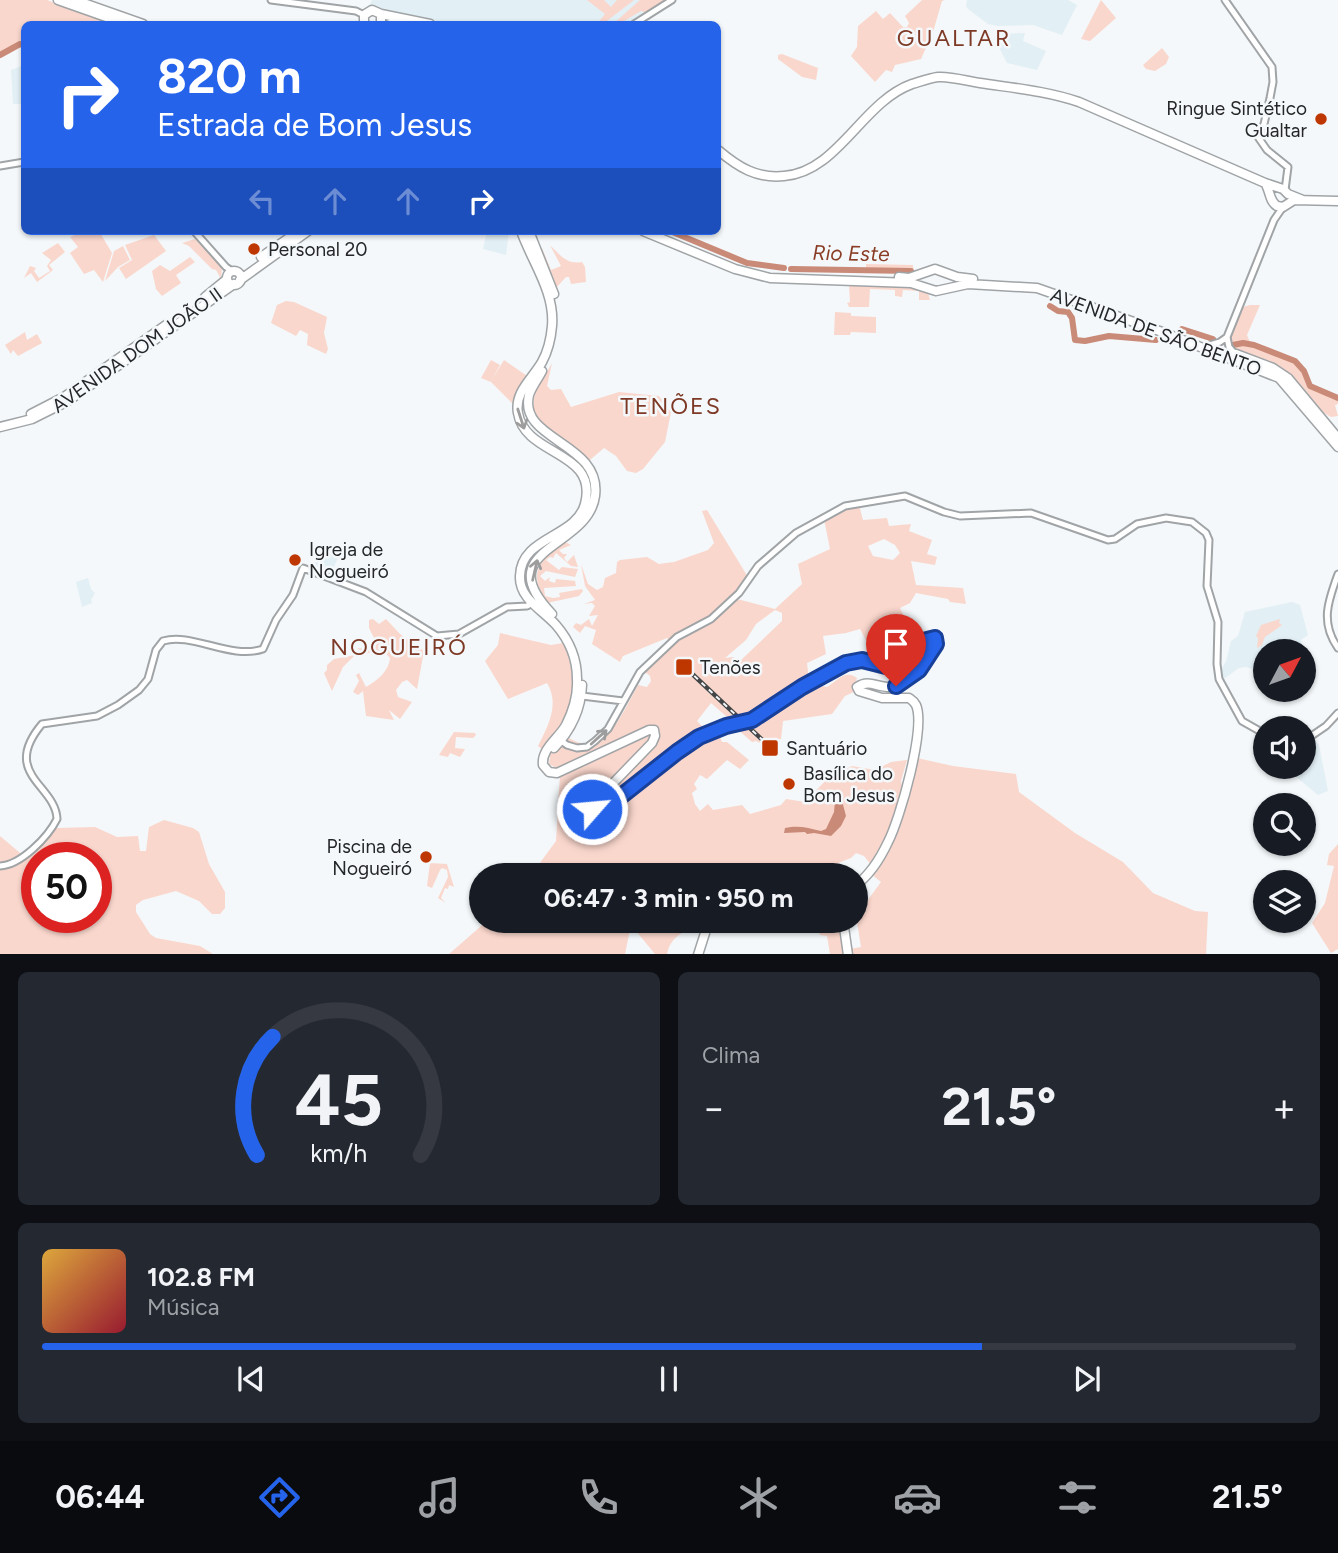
<!DOCTYPE html>
<html lang="pt">
<meta charset="utf-8">
<style>
:root{--surface:#171b24;--page:#242831;--text:#f1f3f6;--muted:#9ea1a6;--line:#363941;--accent:#2563eb}
body{margin:0;font-family:Figtree,sans-serif;background:var(--page);color:var(--text);height:100vh;display:flex;flex-direction:column;font-size:26px;white-space:nowrap}
*{box-sizing:border-box;margin:0}
p{font-size:23px;color:var(--muted)}
.icon{flex:none;width:38px;height:38px;fill:none;stroke:currentColor;stroke-width:2;stroke-linecap:round;stroke-linejoin:round}
.map{position:relative;height:954px;overflow:hidden}
.side{display:flex;flex-direction:column;gap:18px;padding:18px;background:#0d0f14;flex:1}
.side>*{flex:none}
.guide{position:absolute;left:21px;top:21px;width:700px;height:214px;border-radius:10px;box-shadow:0 2px 5px #0004;background:#2563eb;color:#fff;overflow:hidden}
.needle{width:46px;rotate:49deg}
.buttons{position:absolute;left:1253px;top:639px;display:grid;gap:14px}
.buttons a{display:grid;place-items:center;width:63px;height:63px;border-radius:50%;background:var(--surface);box-shadow:0 2px 5px #0004;font-size:35px}
.speed{position:absolute;left:21px;top:842px;display:flex;gap:14px;font-size:35px;font-weight:700;text-align:center}
.speed>*{display:grid;place-content:center;width:91px;height:91px;border-radius:50%;background:var(--surface);box-shadow:0 2px 5px #0004;line-height:1}
.speed .limit{border:10px solid #d22;background:#fff;color:#111}
.pin{position:absolute;display:grid;place-items:center;width:60px;height:60px;color:#fff;margin:-72px -30px;border-radius:50% 50% 50% 0;rotate:-45deg;box-shadow:0 0 7px #0007}
.pin .icon{rotate:45deg}
.me{position:absolute;width:77px;margin:-38px;rotate:63deg;stroke-linejoin:round;filter:drop-shadow(0 0 5px #0008)}
.turn{display:flex;align-items:center;gap:24px;height:147px;padding:0 21px;font-size:32px}
.turn .icon{width:91px;height:91px;stroke-width:2.5}
.turn b{display:block;font-size:49px;line-height:60px}
.lanes{display:flex;align-items:center;height:66px;padding:0 21px;background:#0003;justify-content:center;gap:35px;direction:ltr}
.lanes .off{opacity:.35}
.big{font-size:52px;font-weight:700;line-height:1.1}
.side .card{flex:1;display:flex;flex-direction:column;justify-content:center;gap:10px;min-width:0;padding:0 24px;border-radius:10px;background:var(--page)}
.side .dial{align-items:center;gap:0}
.dial svg{height:182px;overflow:visible;fill:none;stroke:var(--line);stroke-width:7;stroke-linecap:round;text-anchor:middle}
.dial text{fill:var(--text);stroke:none}
.song{display:flex;align-items:center;gap:21px}
.cover{width:84px;height:84px;border-radius:10px;background:linear-gradient(135deg,hsl(40 70% 55%),hsl(350 70% 35%))}
.played{height:7px;border-radius:4px;background:linear-gradient(90deg,var(--accent) 75%,var(--line) 75%)}
.keys{display:flex;justify-content:space-around;direction:ltr}
.heat{display:flex;justify-content:space-between;align-items:center;font-size:38px;direction:ltr}
.side .tiles{flex:1;display:grid;gap:18px;grid-template-columns:1fr 1fr}
.card:last-child{grid-column:span 2}
.trip{position:absolute;left:469px;top:863px;width:399px;height:70px;border-radius:35px;background:var(--surface);box-shadow:0 2px 5px #0004;font-weight:700;line-height:70px;text-align:center}
.tab-bar{display:flex;height:112px;justify-content:space-around;align-items:center;background:#090b0e;color:var(--muted)}
.tab-bar .icon{width:49px;height:49px}
.tab-bar .current{color:var(--accent)}
.tab-bar b{font-size:32px;color:var(--text)}
.map>svg:first-child{display:block}
.built{fill:#e2eff4}
.green{fill:#fad7cd;fill-rule:evenodd}
.water{fill:#c98a78}
.lines{fill:none;stroke-linecap:round;stroke-linejoin:round}
.river{stroke:#c98a78;stroke-width:6}
.minor-casing{stroke:#a0a4a6;stroke-width:9}
.major-casing{stroke:#a0a4a6;stroke-width:11}
.minor{stroke:#fff;stroke-width:5}
.major{stroke:#fff;stroke-width:8}
.rail-casing{stroke:#444546;stroke-width:4.5}
.rail{stroke:#f4f8fa;stroke-width:2;stroke-dasharray:5;stroke-linecap:butt}
.oneway{stroke:#9d9d9e}
.route-casing{stroke:#184099;stroke-width:18}
.route{stroke:#2563eb;stroke-width:12}
.poi-dot{fill:#be3700;stroke:#f4f8fa;stroke-width:2.5}
.labels{text-anchor:middle;dominant-baseline:central;stroke-width:5;stroke-linejoin:round;paint-order:stroke}
.poi-label{font-size:19px;fill:#252627;stroke:#f4f8fa;text-anchor:start}
.street-label{font-size:19px;fill:#252627;stroke:#f4f8fa}
.water-label{font-size:21px;font-style:italic;fill:#8a3d26;stroke:#f4f8fa}
.quarter-label{font-size:23px;letter-spacing:2px;fill:#7d3925;stroke:#f4f8fa}
</style>
<div class="map">
<svg width="1338" height="955" viewBox="0 0 1338 955">
<rect width="100%" height="100%" fill="#f4f8fa"/>
<!-- built -->
<path class="built" d="M372,0H666L629,24L627,22L623,24H444L368,8Z
M967,0H1068L1077,5L1062,35L1033,25L998,26L988,24L968,9L966,6Z
M1025,33L1023,41L1046,51L1037,70L1007,63L994,38L998,34Z
M24,65V104H13L11,70Z
M487,231H509L506,255L483,249Z
M321,549L339,556L331,573L314,566Z
M88,578L91,589L95,593L91,600L92,603L82,607L76,582Z
M1292,602L1300,605L1308,635L1301,640L1303,651H1265V668L1257,675L1253,669L1246,667L1239,668L1221,681L1219,674L1226,661L1231,641L1238,636L1245,612Z
M1312,737L1319,745L1328,791L1318,795L1284,767L1304,766V743Z"/>
<!-- green -->
<path class="green" d="M0,0H47L113,24H24V43L17,44L0,54Z
M587,0H604L611,7L617,0H634L603,24H597L605,14Z
M640,0H666L647,13L641,11L624,21L616,22L613,24Z
M922,0H945L942,1L933,32L921,59L895,65L892,72L886,70L875,82L851,56L857,47L858,26L876,11L883,19L890,13L903,27H907L909,23L905,16Z
M1101,0L1116,18L1090,41L1081,39Z
M1162,48L1169,57L1166,64L1155,71L1146,69L1143,65Z
M782,54L818,68L816,80L802,77L778,59V55Z
M84,231H99L112,253L103,282L94,270L84,274L70,253L78,247L70,237Z
M154,235L166,251L126,279L119,268L132,260L125,245Z
M195,239L222,267L221,279L216,270L212,269L189,246L182,243Z
M58,243L65,252L49,265L53,270L37,282L31,273L24,278L30,266L36,268L34,271L39,278L50,271L47,266L51,260L42,253Z
M550,245C560,255 567,265 582,262L585,267L586,282L571,284L569,277H566L556,288L540,249L542,248L551,270L561,266Z
M123,246L130,260L118,267L105,281L114,251Z
M190,257L195,262L176,275L181,283L162,296L156,289L152,271L160,265L170,271Z
M866,264L913,265V273H866Z
M849,285L907,286L928,293L930,300H919V291L903,290L902,297L895,296V290L870,289L869,307H849L847,303L850,302Z
M286,301L294,302L327,317L324,333L328,349L326,354L307,345L308,334L300,330L296,336L271,323L277,305Z
M1250,305H1260L1247,335L1251,345L1297,363L1305,373L1309,386L1332,398L1338,399V404L1335,405L1338,416L1331,417L1324,413L1288,374L1233,348L1230,339L1243,307Z
M835,312L851,313V316L876,317V333L851,332L850,335H834Z
M25,332L27,340L37,334L42,343L18,356L13,350L11,354L5,345Z
M491,360L500,365L491,381L504,360L530,378L515,406L491,382L481,378Z
M552,363L547,386L551,390L561,389L571,407L619,392L659,396L671,412L665,442L643,469L636,473L627,471L616,456L604,448L590,460C572,444 528,428 534,398C537,386 546,374 552,363Z
M859,505L863,520L887,518L889,526L911,524L909,531L932,540L927,554L937,557L935,565L911,561L916,585L963,588L966,604L950,602L948,599L916,593L910,603L900,608L905,618L877,661L866,658L868,644L860,629L846,633L823,636L826,654L807,663L809,680L816,685L827,687C837,681 845,669 857,678L854,687L856,691L845,696L832,714L783,721L781,739H769L766,743L688,669L686,662L679,669L682,672L686,671L764,745L756,741L752,742L736,728L738,722L727,717L711,703L697,721L704,728L716,727L722,742H727L749,760L740,769L727,760L707,779L700,775L694,784L697,789L692,793L695,804L700,811L708,804L713,810L742,805L750,814L781,805L786,799L805,802L828,778L852,766L875,770L891,762L907,760L901,781L903,791L893,826L872,866L864,856L856,853L851,858L838,863L843,873L840,875H531L556,841L560,775L556,768L549,764L550,756L538,746C548,726 560,704 547,683L508,699L485,661L498,645L500,633L551,645L563,643C578,674 572,704 569,738C605,760 624,710 638,685L647,687L651,681L650,676L645,672L668,648L687,634L709,625L721,611L737,599L775,609L802,584L798,564L830,549L824,519L849,506ZM884,539L895,545L900,553L893,560L873,556L868,546ZM775,610L782,613V621L740,661L733,657L725,658L746,640L756,624Z
M707,510L748,577C728,607 701,624 670,642L667,638L623,656L620,662L592,644L596,630L585,626L580,633L573,627L576,623L581,625L589,619L592,626L598,615L589,616L595,606L592,603L584,604L595,600L585,586L581,564L588,584L597,590L603,587L605,578L616,573L617,562L620,560L647,557L659,564L674,562L708,550L714,543L702,511Z
M565,542L571,545L559,550L563,554H567L564,558L567,562L574,555L578,567L571,566L556,553L553,558L550,557L546,560L559,570L562,567L578,569L575,577L546,571L540,576L545,581L550,577L549,581L555,583L556,579L575,581L576,586L544,588L545,596L553,598L560,597L559,593L582,589L583,591L579,596L547,603C527,573 539,560 565,542Z
M373,619L379,624L386,619L400,634L424,651L417,689L407,680L402,682L396,690L398,697L412,702L400,719L389,710L394,720L366,716L363,691L358,695L353,692L359,681L356,675L359,673L366,687C377,681 389,671 390,658C383,650 376,650 366,654L357,648L366,649L376,642L369,628V620Z
M1280,619L1279,623L1282,625L1265,637L1262,645L1257,648L1258,638L1256,636L1261,625Z
M355,655L343,667L332,691L324,673L327,670V665L334,659Z
M454,732L475,733L476,735L473,738L456,737L455,748L465,749L460,757L450,753L448,757L439,755Z
M917,758L953,766L1016,774L1019,792L1075,833L1123,862L1153,893L1195,911L1208,912L1206,955L830,954L827,936L820,935L818,929L837,925L839,928L850,949L861,947L856,916L881,882L871,874L898,829L906,807Z
M164,820L193,828L199,832L209,864L225,892V908L220,914H212L199,901L176,891L143,900L136,905V912L150,934L156,938L200,946L213,954H0V836L26,858L57,828L95,827L117,837L138,836L140,851H146L149,827ZM37,858H96V917H37Z
M1338,844V949L1331,953L1312,923L1325,903L1334,866L1327,865L1329,854Z
M430,863L447,864L454,887L449,885L448,889L445,888L441,898L446,903L438,898L448,877L447,870L442,868L440,870L432,888L427,886Z
M488,920H705V921C688,930 671,934 667,954H655L631,925L625,954H449Z"/>
<!-- water -->
<path class="water" d="M841,797L846,816L841,826L831,836L814,833L807,834L805,832L784,833L785,828C799,825 808,828 821,831L826,829L834,812L835,801Z"/>
<g class="lines">
<!-- river -->
<path class="river" d="M0,55L20,44L24,45
M670,231L747,263L784,268
M791,269L911,271
M1050,306L1058,311L1068,312L1072,318L1075,340L1085,341L1109,336L1156,340
M1182,329L1213,339
M1233,345L1243,343L1254,345L1295,361L1304,371L1310,386L1338,398"/>
<defs>
<path id="minor" d="M271,0L356,11L364,15
M1225,0L1272,67L1273,82L1270,98L1264,124L1258,137L1267,150L1288,167L1285,190
M634,24L672,0
M0,166L24,162
M194,231L226,267L232,271
M1210,345L1220,342L1227,337
M1235,354L1229,347L1227,337L1274,220L1283,207
M1338,574C1328,601 1320,623 1338,648
M578,698L582,696L623,701
M560,740L567,745L577,748L587,747L595,741L608,729L640,672L677,637L711,619L739,593L758,566L796,533L845,506L905,496L944,512L960,516L1031,513L1108,540L1115,539L1137,524L1166,518L1192,522L1206,533L1209,540L1207,586L1218,622L1217,664L1219,679L1242,721L1265,734
M1304,741L1326,726L1338,713
M0,866C21,865 48,837 57,819C56,785 0,774 42,724L97,716L118,705L139,690L148,679L156,650L163,641C192,632 230,660 263,649L276,620L293,595L303,568L366,592L437,636L459,634L507,607L527,606L533,603"/>
<path id="major" d="M58,0L126,24
M75,0L143,24
M381,14V24
M364,24V15L372,10L381,14L430,24
M390,24L407,22
M718,150C738,167 757,179 784,176C838,172 862,102 912,84C919,82 930,78 938,77C950,76 967,81 980,83C1013,88 1047,91 1079,102L1265,183L1283,189L1288,194L1303,200
M1265,183C1270,190 1269,201 1277,206L1283,207L1294,200L1338,201
M521,231C532,262 555,292 552,326C551,338 548,351 542,362C533,378 514,392 518,413C525,457 599,450 585,504C576,538 521,536 520,576C519,599 543,610 556,625C569,640 577,659 577,679C578,695 573,711 566,725C559,738 541,749 543,765L549,772L557,773L649,730H654L655,736L652,743L594,803L592,809L598,813L699,737L726,726L752,720L802,687L846,663L862,660L886,666L902,664L927,640L933,638L937,642C930,659 910,687 889,687C876,687 869,679 857,687L859,691L882,698H909C912,700 914,701 916,705C926,728 900,819 888,842C880,859 871,874 856,885
M529,231L554,294
M643,231L735,269L770,278L911,283L936,291L968,284L1037,288L1165,333L1279,378L1338,447
M261,257L299,231
M227 278a7 7 0 1 1 14 0a7 7 0 1 1-14 0Z
M899,277L909,278L935,269L957,277L973,279
M240,280L308,231
M205,297L227,279
M1236,354L1273,368L1288,378L1337,437
M542,371C538,379 532,386 529,395C518,441 602,442 595,496C588,549 488,548 552,614
M31,414L64,397L166,325
M0,427L32,419L68,401L234,284
M554,748C571,730 581,710 582,685
M843,920L848,955
M698,955L706,930L718,920"/>
</defs>
<!-- minor casing -->
<use href="#minor" class="minor-casing"/>
<!-- major casing -->
<use href="#major" class="major-casing"/>
<!-- minor -->
<use href="#minor" class="minor"/>
<!-- major -->
<use href="#major" class="major"/>
<defs>
<path id="rail" d="M687,669L772,749"/>
</defs>
<!-- rail casing -->
<use href="#rail" class="rail-casing"/>
<!-- rail -->
<use href="#rail" class="rail"/>
</g>
<!-- one-way arrows -->
<defs><path id="oneway-shaft" d="M-6 0H5M1.5-3L5.5 0L1.5 3" fill="none" stroke-width="1.6" stroke-linecap="round" stroke-linejoin="round" transform="scale(1.75)"/></defs>
<g class="oneway">
<use href="#oneway-shaft" transform="translate(521 419) rotate(72)"/>
<use href="#oneway-shaft" transform="translate(535 570) rotate(-77)"/>
<use href="#oneway-shaft" transform="translate(599 737) rotate(-42)"/>
</g>
<g class="lines">
<defs>
<path id="route" d="M592,809L595,812H601L677,752L699,737L726,726L752,720L802,687L846,663L862,660L886,666L902,664L927,640L935,638L936,644L919,670L896,686"/>
</defs>
<!-- route casing -->
<use href="#route" class="route-casing"/>
<!-- route -->
<use href="#route" class="route"/>
</g>
<!-- markers -->
<g class="poi-dot">
<circle cx="1321" cy="119" r="7"/>
<circle cx="254" cy="249" r="7"/>
<circle cx="295" cy="560" r="7"/>
<rect x="675" y="658" width="18" height="18" rx="3.5"/>
<rect x="761" y="739" width="18" height="18" rx="3.5"/>
<circle cx="789" cy="784" r="7"/>
<circle cx="426" cy="857" r="7"/>
</g>
<g class="labels">
<!-- poi labels -->
<g class="poi-label">
<text x="1307" y="108" text-anchor="end">Ringue Sintético<tspan x="1307" dy="22">Gualtar</tspan></text>
<text x="268" y="249">Personal 20</text>
<text x="309" y="549">Igreja de<tspan x="309" dy="22">Nogueiró</tspan></text>
<text x="700" y="667">Tenões</text>
<text x="786" y="748">Santuário</text>
<text x="803" y="773">Basílica do<tspan x="803" dy="22">Bom Jesus</tspan></text>
<text x="412" y="846" text-anchor="end">Piscina de<tspan x="412" dy="22">Nogueiró</tspan></text>
</g>
<!-- street labels -->
<g class="street-label">
<text transform="translate(1156 332) rotate(20)">AVENIDA DE SÃO BENTO</text>
<text transform="translate(137 350) rotate(-35)">AVENIDA DOM JOÃO II</text>
</g>
<!-- water labels -->
<g class="water-label">
<text transform="translate(851 253) rotate(1)">Rio Este</text>
</g>
<!-- quarter labels -->
<g class="quarter-label">
<text x="954" y="38">GUALTAR</text>
<text x="671" y="406">TENÕES</text>
<text x="399" y="647">NOGUEIRÓ</text>
</g>
</g>
</svg>
<div class="buttons">
<a><svg class="needle" viewBox="-14 -14 28 28"><path d="M0-13l5 13h-10z" fill="#e53935"/><path d="M0 13l5-13h-10z" fill="#9ea1a6"/></svg></a>
<a><svg class="icon" aria-label="sound" viewBox="0 0 24 24"><path d="M4 9h4l5-4v14l-5-4H4zM17 9q2 3 0 6"/></svg></a>
<a><svg class="icon" aria-label="search" viewBox="0 0 24 24"><circle cx="10" cy="10" r="6"/><path d="M15 15l6 6"/></svg></a>
<a><svg class="icon" aria-label="layers" viewBox="0 0 24 24"><path d="M12 4l9 5-9 5-9-5zM3 14l9 5 9-5"/></svg></a>
</div>
<div class="speed"><div class="limit">50</div></div>
<div class="pin" style="left:896px;top:686px;background:#d93025"><svg class="icon" aria-label="arrive" viewBox="0 0 24 24"><path d="M6 21V4h12l-3 4 3 4H6"/></svg></div>
<svg class="me" style="left:592px;top:809px" viewBox="-20 -20 40 40"><circle r="17" fill="#2563eb" stroke="#fff" stroke-width="3"/><path d="M0-11L8 9 0 5-8 9z" fill="#fff"/></svg>
<div class="trip">06:47 · 3 min · 950 m</div>
<div class="guide">
<div class="turn"><svg class="icon" aria-label="right" viewBox="0 0 24 24"><path d="M7 20v-9h11M14 6l5 5-5 5"/></svg><div><b>820 m</b>Estrada de Bom Jesus</div></div>
<div class="lanes"><svg class="icon off" aria-label="left" viewBox="0 0 24 24"><path d="M17 20v-9H6M10 6l-5 5 5 5"/></svg><svg class="icon off" aria-label="ahead" viewBox="0 0 24 24"><path d="M12 20V5M6 11l6-6 6 6"/></svg><svg class="icon off" aria-label="ahead" viewBox="0 0 24 24"><path d="M12 20V5M6 11l6-6 6 6"/></svg><svg class="icon" aria-label="right" viewBox="0 0 24 24"><path d="M7 20v-9h11M14 6l5 5-5 5"/></svg></div>
</div>
</div>
<section class="side">
<div class="tiles">
<div class="card dial"><svg viewBox="0 0 100 80">
<path d="M14 69A42 42 0 1 1 86 69"/>
<path d="M14 69A42 42 0 0 1 21 17" stroke="#2563eb"/>
<text x="50" y="56" font-size="32" font-weight="700">45</text>
<text x="50" y="72" font-size="11">km/h</text>
</svg></div>
<div class="card"><p>Clima</p>
<div class="heat"><a>−</a><b class="big">21.5°</b><a>+</a></div>
</div>
<div class="card">
<div class="song"><i class="cover"></i><div><b>102.8 FM</b><p>Música</p></div></div>
<div class="played"></div>
<div class="keys"><svg class="icon" aria-label="previous" viewBox="0 0 24 24"><path d="M18 5L8 12l10 7zM5 5v14"/></svg><svg class="icon" aria-label="pause" viewBox="0 0 24 24"><path d="M8 5v14M16 5v14"/></svg><svg class="icon" aria-label="next" viewBox="0 0 24 24"><path d="M6 5l10 7-10 7zM19 5v14"/></svg></div>
</div>
</div>
</section>
<nav class="tab-bar">
<b>06:44</b>
<svg class="icon current" aria-label="directions" viewBox="0 0 24 24"><path d="M12 3l9 9-9 9-9-9zM9 14v-3h6M13 9l2 2-2 2"/></svg>
<svg class="icon" aria-label="music" viewBox="0 0 24 24"><path d="M9 18V5l10-2v13"/><circle cx="6" cy="18" r="3"/><circle cx="16" cy="16" r="3"/></svg>
<svg class="icon" aria-label="phone" viewBox="0 0 24 24"><path d="M5 4h4l2 5-3 2q2 4 5 5l2-3 5 2v4C11 20 4 13 5 4z"/></svg>
<svg class="icon" aria-label="climate" viewBox="0 0 24 24"><path d="M12 3v18M4 7l16 10M4 17L20 7"/></svg>
<svg class="icon" aria-label="car" viewBox="0 0 24 24"><path d="M5 17H2v-5l4-1 3-4h7l3 4 3 1v5h-3M9 17h6M6 11h13"/><circle cx="7" cy="17" r="2"/><circle cx="17" cy="17" r="2"/></svg>
<svg class="icon" aria-label="filters" viewBox="0 0 24 24"><path d="M4 7h16M4 17h16"/><circle cx="9" cy="7" r="2"/><circle cx="15" cy="17" r="2"/></svg>
<b>21.5°</b>
</nav>
